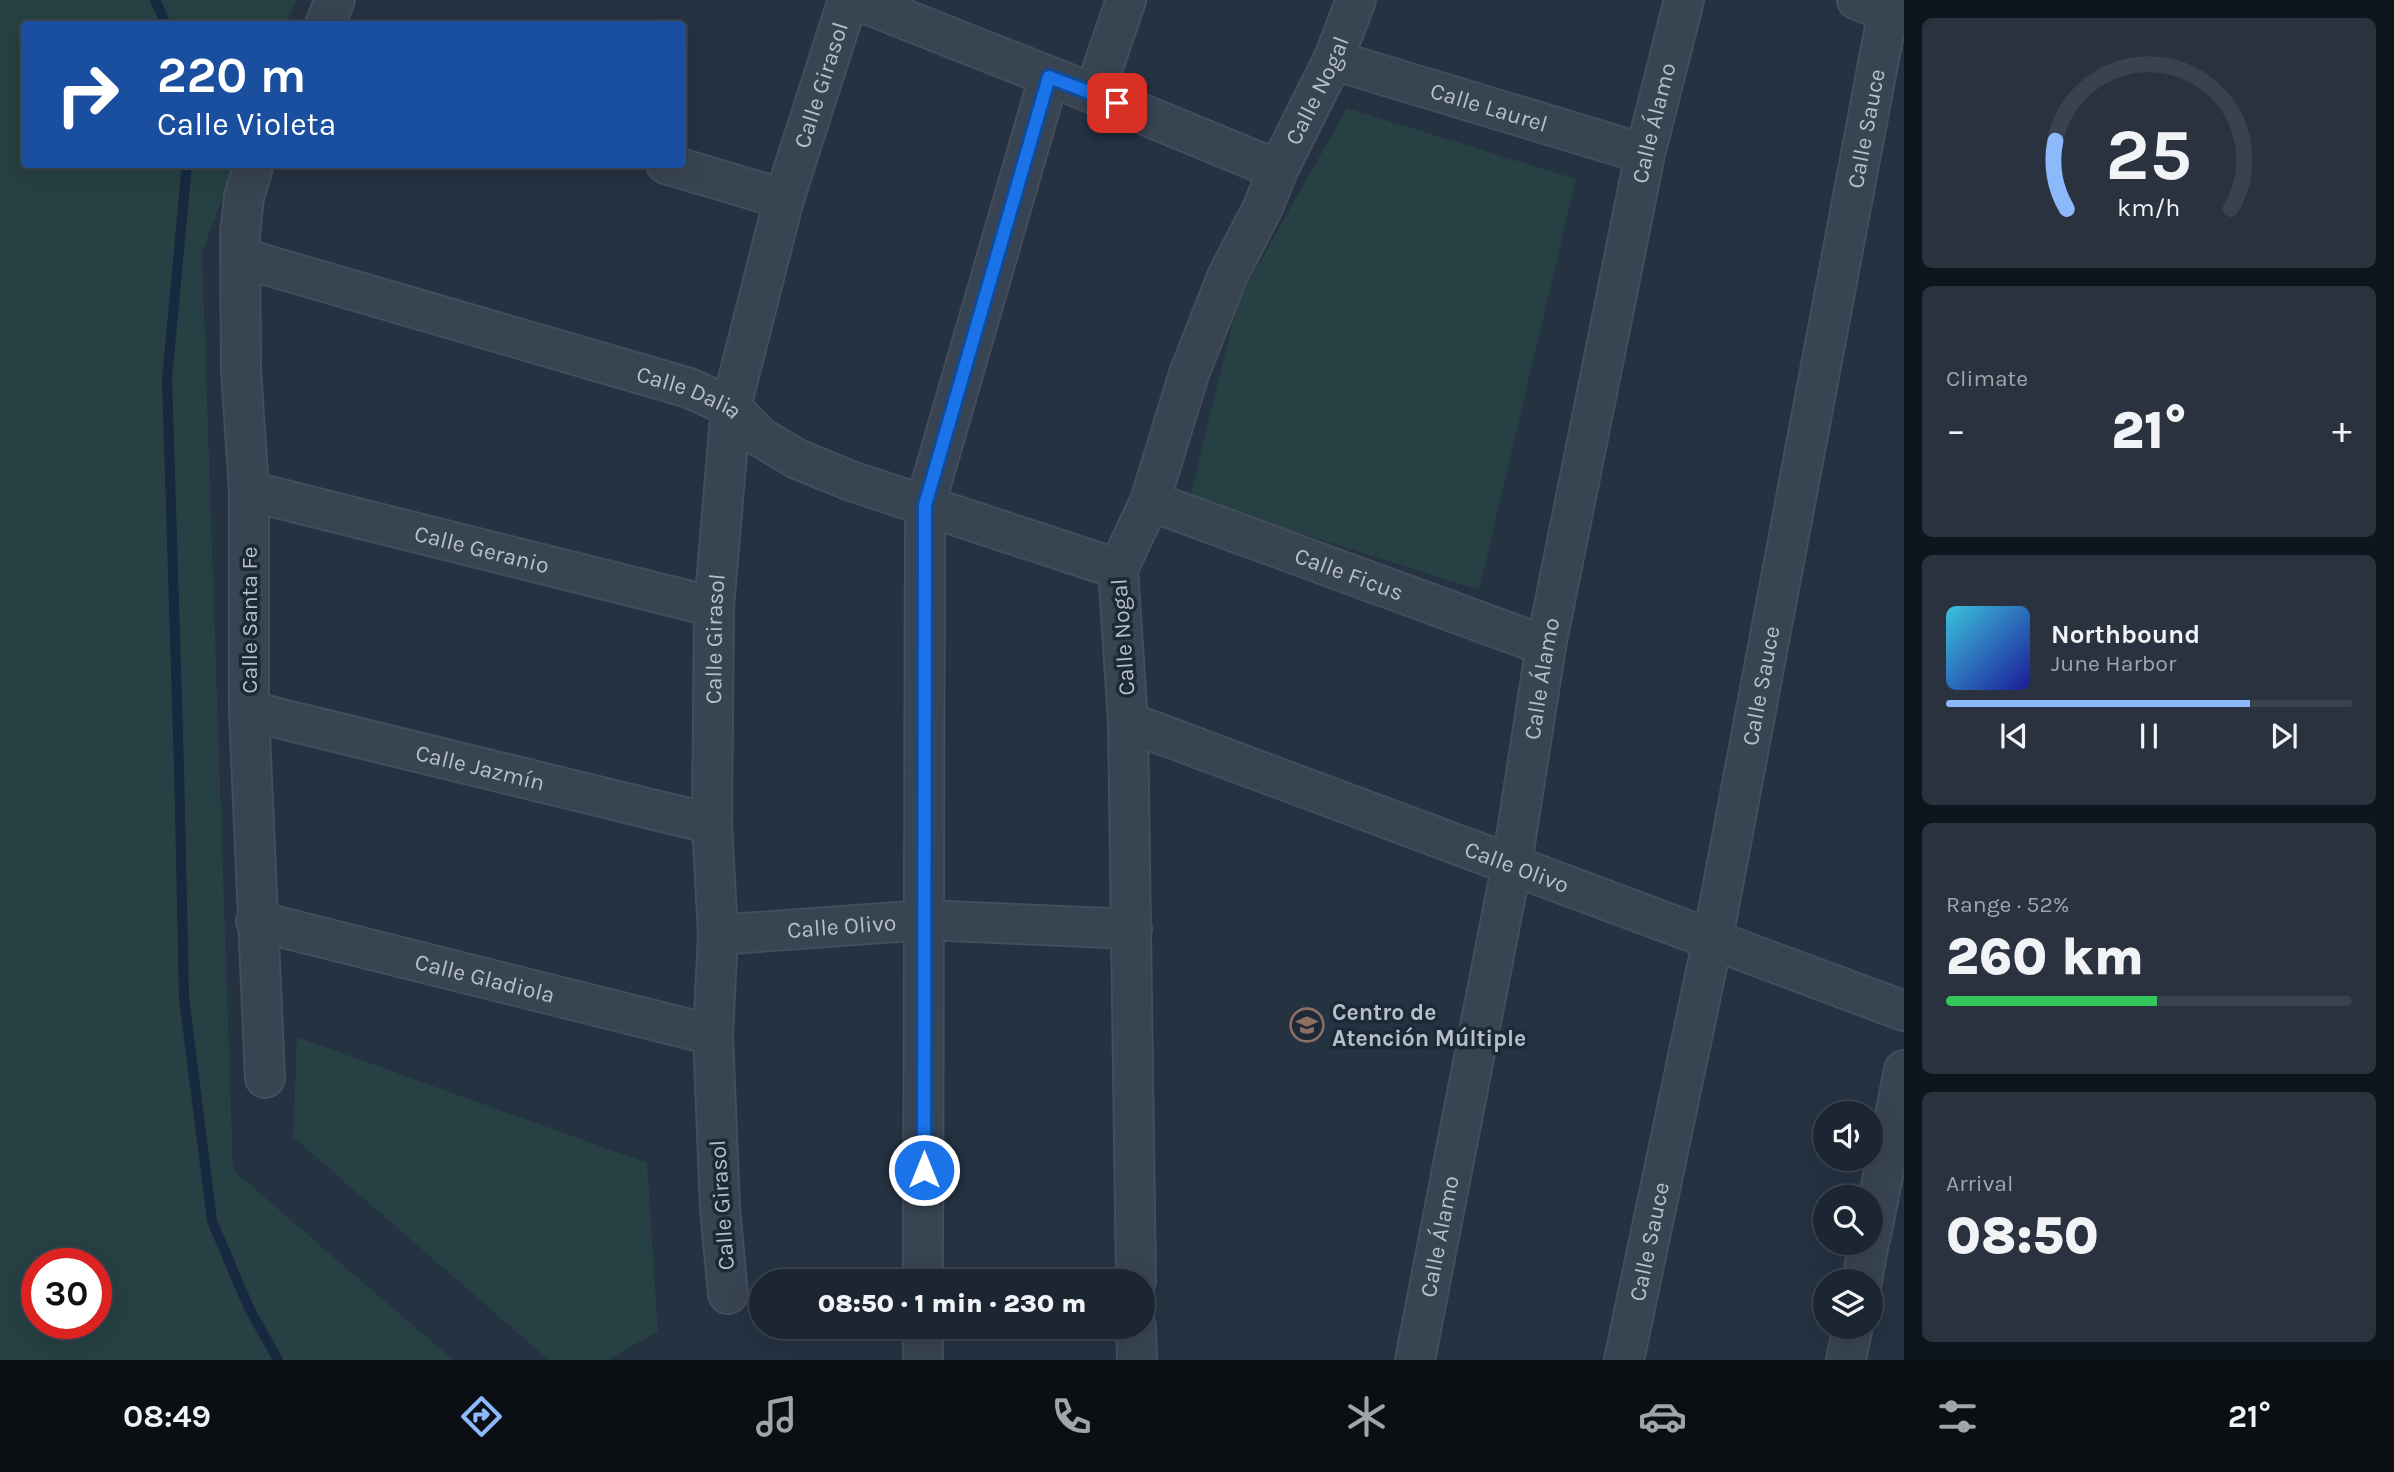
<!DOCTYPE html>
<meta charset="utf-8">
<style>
:root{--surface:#1c2632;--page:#29323e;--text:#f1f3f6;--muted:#a0a5ac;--line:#3a434d;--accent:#8cb9fb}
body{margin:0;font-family:Karla,sans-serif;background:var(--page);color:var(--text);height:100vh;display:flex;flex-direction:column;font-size:26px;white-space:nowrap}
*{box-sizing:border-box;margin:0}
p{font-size:23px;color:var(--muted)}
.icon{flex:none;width:38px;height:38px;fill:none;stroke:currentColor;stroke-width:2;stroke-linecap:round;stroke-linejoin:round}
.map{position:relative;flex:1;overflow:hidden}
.sheet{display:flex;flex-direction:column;gap:18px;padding:18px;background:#0f151c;width:490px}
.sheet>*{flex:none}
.guide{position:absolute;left:21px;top:21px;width:665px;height:147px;border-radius:7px;box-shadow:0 7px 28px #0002,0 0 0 2px var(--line);background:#1a4fa0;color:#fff;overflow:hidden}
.fabs{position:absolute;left:1813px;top:1101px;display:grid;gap:14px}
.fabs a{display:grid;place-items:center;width:70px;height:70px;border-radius:50%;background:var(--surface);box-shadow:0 7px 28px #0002,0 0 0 2px var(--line);font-size:35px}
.speed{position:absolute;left:21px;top:1248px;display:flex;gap:14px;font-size:35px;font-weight:700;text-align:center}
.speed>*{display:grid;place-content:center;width:91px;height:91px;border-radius:50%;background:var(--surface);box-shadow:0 7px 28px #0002,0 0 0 2px var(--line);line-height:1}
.speed .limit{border:10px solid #d22;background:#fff;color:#111}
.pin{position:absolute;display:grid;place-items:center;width:60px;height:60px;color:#fff;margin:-30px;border-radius:14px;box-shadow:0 4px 10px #0006}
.me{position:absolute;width:77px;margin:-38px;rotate:0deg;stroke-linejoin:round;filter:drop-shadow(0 0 5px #0008)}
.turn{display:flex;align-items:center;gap:24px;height:147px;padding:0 21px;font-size:32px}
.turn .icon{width:91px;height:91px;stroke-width:2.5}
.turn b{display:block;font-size:49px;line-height:60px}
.big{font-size:52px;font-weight:800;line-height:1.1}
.sheet .card{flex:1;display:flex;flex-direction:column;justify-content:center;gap:10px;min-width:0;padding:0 24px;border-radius:10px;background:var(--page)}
.sheet .dial{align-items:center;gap:0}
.dial svg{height:182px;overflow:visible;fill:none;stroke:var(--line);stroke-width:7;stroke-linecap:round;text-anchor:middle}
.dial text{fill:var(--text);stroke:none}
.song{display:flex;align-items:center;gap:21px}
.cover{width:84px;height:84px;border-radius:10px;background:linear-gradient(135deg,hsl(190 70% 55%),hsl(240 70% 35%))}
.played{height:7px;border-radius:4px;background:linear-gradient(90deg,var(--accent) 75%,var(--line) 75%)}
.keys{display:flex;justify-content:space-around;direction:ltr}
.heat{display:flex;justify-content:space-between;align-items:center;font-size:38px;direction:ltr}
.charge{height:10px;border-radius:5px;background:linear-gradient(90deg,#34c759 52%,var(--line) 0)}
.trip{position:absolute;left:749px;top:1269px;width:406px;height:70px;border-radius:35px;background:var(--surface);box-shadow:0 7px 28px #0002,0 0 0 2px var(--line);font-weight:800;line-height:70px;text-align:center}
.tabs{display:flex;height:112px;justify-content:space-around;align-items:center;background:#0b0f14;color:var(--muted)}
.tabs .icon{width:49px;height:49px}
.tabs .on{color:var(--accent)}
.tabs b{font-size:32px;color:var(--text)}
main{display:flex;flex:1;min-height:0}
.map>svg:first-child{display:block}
.green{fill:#274043;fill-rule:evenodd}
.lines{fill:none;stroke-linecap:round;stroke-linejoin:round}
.stream{stroke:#172941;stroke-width:10}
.minor-casing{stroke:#434d5b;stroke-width:42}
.minor{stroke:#394452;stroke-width:38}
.route-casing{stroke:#114b97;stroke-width:18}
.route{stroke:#1a73e8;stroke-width:12}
.labels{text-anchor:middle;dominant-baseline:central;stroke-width:7;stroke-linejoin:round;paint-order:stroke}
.street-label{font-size:23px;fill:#b6bfcc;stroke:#1e2937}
.poi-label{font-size:23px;font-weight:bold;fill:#b6bfcc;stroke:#1e2937;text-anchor:start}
</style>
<main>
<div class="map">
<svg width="1904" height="1360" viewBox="0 0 1904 1360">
<rect width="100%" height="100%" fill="#253242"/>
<!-- green -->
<path class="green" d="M0,0H296L287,24H24V164L235,165L202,253L233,1170L453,1360H0ZM37,1264H96V1323H37Z
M1347,108L1576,179L1479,590L1190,498L1238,301Z
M297,1037L647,1163L658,1331L608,1360H549L293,1137Z"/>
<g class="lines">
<!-- stream -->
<path class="stream" d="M155,0L166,24
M187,164L167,379L179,765L184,998L212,1221L249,1308L278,1360"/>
<defs>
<g id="minor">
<path d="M856,0L1094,94L1278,170"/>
<path d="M1857,0L1904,18"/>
<path d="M325,24L335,0"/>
<path id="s1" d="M1333,60L1645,154"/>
<path d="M1094,94L1126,0"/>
<path d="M254,164L244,197L240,234L241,370L249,491V711L265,1078"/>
<path d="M666,164L784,199"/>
<path id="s2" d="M242,258L689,388L731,407L760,437L797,459L851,481L1118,569"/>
<path id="s3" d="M249,491L714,607"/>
<path id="s4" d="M1150,501L1546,646"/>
<path id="s5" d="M249,711L712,824"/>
<path id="s6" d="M1128,722L1904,1011"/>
<path id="s7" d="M256,921L713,1035"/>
<path id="s8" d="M718,935L925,920L1132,929"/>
<path d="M1871,1236L1904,1070"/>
<path d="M923,1281L925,505L1049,77"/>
<path id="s9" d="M1136,1281L1128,722L1118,569L1150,501L1189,374L1227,277L1263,207L1278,170L1333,60L1356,0"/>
<path d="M1862,1281L1869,1242"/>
<path id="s10" d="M728,1294L720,1208L713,1035L718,935L712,824L714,607L731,407L784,199L848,0"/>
<path d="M1136,1326L1137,1360"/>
<path d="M923,1360V1326"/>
<path id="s11" d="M1415,1360L1512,863L1546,646L1645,154L1684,0"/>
<path id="s12" d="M1624,1360L1713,938L1888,11"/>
<path d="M1846,1360L1853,1326"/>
</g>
</defs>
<!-- minor casing -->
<use href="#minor" class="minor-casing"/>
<!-- minor -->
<use href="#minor" class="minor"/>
</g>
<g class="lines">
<defs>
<path id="route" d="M924,1170L925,505L1049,77L1117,103"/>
</defs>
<!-- route casing -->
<use href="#route" class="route-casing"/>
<!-- route -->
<use href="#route" class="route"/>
</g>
<!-- icons -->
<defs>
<symbol id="school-ring" viewBox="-11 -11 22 22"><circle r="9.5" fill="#1e2937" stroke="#8d6e63" stroke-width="1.5"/><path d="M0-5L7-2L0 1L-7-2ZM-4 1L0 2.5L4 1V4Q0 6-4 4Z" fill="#8d6e63"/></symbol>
</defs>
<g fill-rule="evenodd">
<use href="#school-ring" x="1288" y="1006" width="38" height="38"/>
</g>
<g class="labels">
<!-- street labels -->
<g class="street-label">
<text stroke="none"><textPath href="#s10" startOffset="1223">Calle Girasol</textPath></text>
<text stroke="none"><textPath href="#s9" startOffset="1232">Calle Nogal</textPath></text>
<text stroke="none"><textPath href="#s1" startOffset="163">Calle Laurel</textPath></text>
<text stroke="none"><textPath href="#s11" startOffset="1260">Calle Álamo</textPath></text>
<text stroke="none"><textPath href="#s12" startOffset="1255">Calle Sauce</textPath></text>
<text stroke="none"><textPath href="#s2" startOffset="467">Calle Dalia</textPath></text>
<text stroke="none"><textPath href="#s3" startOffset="240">Calle Geranio</textPath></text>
<text stroke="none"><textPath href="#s4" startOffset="212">Calle Ficus</textPath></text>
<text transform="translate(249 620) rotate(-90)">Calle Santa Fe</text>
<text transform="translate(1123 637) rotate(-94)">Calle Nogal</text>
<text stroke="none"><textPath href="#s10" startOffset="656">Calle Girasol</textPath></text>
<text stroke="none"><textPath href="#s11" startOffset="693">Calle Álamo</textPath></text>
<text stroke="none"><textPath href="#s12" startOffset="688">Calle Sauce</textPath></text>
<text stroke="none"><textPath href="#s5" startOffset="238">Calle Jazmín</textPath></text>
<text stroke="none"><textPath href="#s6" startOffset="415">Calle Olivo</textPath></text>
<text stroke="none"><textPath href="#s8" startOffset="124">Calle Olivo</textPath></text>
<text stroke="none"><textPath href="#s7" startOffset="236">Calle Gladiola</textPath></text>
<text transform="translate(722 1205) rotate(-94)">Calle Girasol</text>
<text stroke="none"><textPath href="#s11" startOffset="126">Calle Álamo</textPath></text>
<text stroke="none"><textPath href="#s12" startOffset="121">Calle Sauce</textPath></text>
</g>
<!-- poi labels -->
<g class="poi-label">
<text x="1332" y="1012">Centro de<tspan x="1332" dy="26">Atención Múltiple</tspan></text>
</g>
</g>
</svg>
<div class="fabs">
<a><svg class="icon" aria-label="sound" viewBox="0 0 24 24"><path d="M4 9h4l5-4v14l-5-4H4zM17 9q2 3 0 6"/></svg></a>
<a><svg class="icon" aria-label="search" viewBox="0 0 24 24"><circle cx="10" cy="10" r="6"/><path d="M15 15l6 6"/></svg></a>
<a><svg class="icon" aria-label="layers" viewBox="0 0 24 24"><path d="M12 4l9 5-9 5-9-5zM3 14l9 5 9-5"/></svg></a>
</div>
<div class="speed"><div class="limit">30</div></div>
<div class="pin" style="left:1117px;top:103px;background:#d93025"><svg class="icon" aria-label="arrive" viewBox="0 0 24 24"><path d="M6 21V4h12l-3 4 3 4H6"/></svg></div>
<svg class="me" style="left:924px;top:1170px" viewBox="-20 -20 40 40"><circle r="17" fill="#1a73e8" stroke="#fff" stroke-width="3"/><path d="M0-11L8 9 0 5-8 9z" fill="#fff"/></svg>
<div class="trip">08:50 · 1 min · 230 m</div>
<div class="guide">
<div class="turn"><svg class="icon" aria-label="right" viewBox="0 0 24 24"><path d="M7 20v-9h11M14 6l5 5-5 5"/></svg><div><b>220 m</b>Calle Violeta</div></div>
</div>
</div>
<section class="sheet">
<div class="card dial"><svg viewBox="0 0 100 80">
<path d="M14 69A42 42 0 1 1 86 69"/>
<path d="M14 69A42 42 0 0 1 9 39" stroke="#8cb9fb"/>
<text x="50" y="56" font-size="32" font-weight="700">25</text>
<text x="50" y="72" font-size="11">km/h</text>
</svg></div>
<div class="card"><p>Climate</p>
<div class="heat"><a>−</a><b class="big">21°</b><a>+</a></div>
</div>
<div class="card">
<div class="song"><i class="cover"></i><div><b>Northbound</b><p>June Harbor</p></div></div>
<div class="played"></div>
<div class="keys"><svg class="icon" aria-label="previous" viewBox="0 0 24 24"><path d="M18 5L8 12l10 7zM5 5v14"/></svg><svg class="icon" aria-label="pause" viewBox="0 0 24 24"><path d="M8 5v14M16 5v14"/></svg><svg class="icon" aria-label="next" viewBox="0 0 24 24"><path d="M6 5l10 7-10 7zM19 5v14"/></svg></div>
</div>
<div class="card"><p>Range · 52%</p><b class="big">260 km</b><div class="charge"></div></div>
<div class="card"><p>Arrival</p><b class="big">08:50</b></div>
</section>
</main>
<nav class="tabs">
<b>08:49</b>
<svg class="icon on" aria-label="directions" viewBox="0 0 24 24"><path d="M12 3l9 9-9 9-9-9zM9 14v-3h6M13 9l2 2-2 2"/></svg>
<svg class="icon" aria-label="music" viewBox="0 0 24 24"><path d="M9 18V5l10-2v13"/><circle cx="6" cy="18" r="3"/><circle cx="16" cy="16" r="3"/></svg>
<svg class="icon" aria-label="phone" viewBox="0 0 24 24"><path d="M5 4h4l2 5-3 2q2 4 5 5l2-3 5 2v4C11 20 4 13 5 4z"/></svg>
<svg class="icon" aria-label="climate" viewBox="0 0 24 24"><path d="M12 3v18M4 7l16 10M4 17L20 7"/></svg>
<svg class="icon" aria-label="car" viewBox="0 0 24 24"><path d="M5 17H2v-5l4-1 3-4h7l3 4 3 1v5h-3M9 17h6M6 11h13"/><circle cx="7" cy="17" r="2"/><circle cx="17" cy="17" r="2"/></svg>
<svg class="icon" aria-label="filters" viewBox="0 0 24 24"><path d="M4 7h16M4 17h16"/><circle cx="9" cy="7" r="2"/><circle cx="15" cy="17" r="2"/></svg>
<b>21°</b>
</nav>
